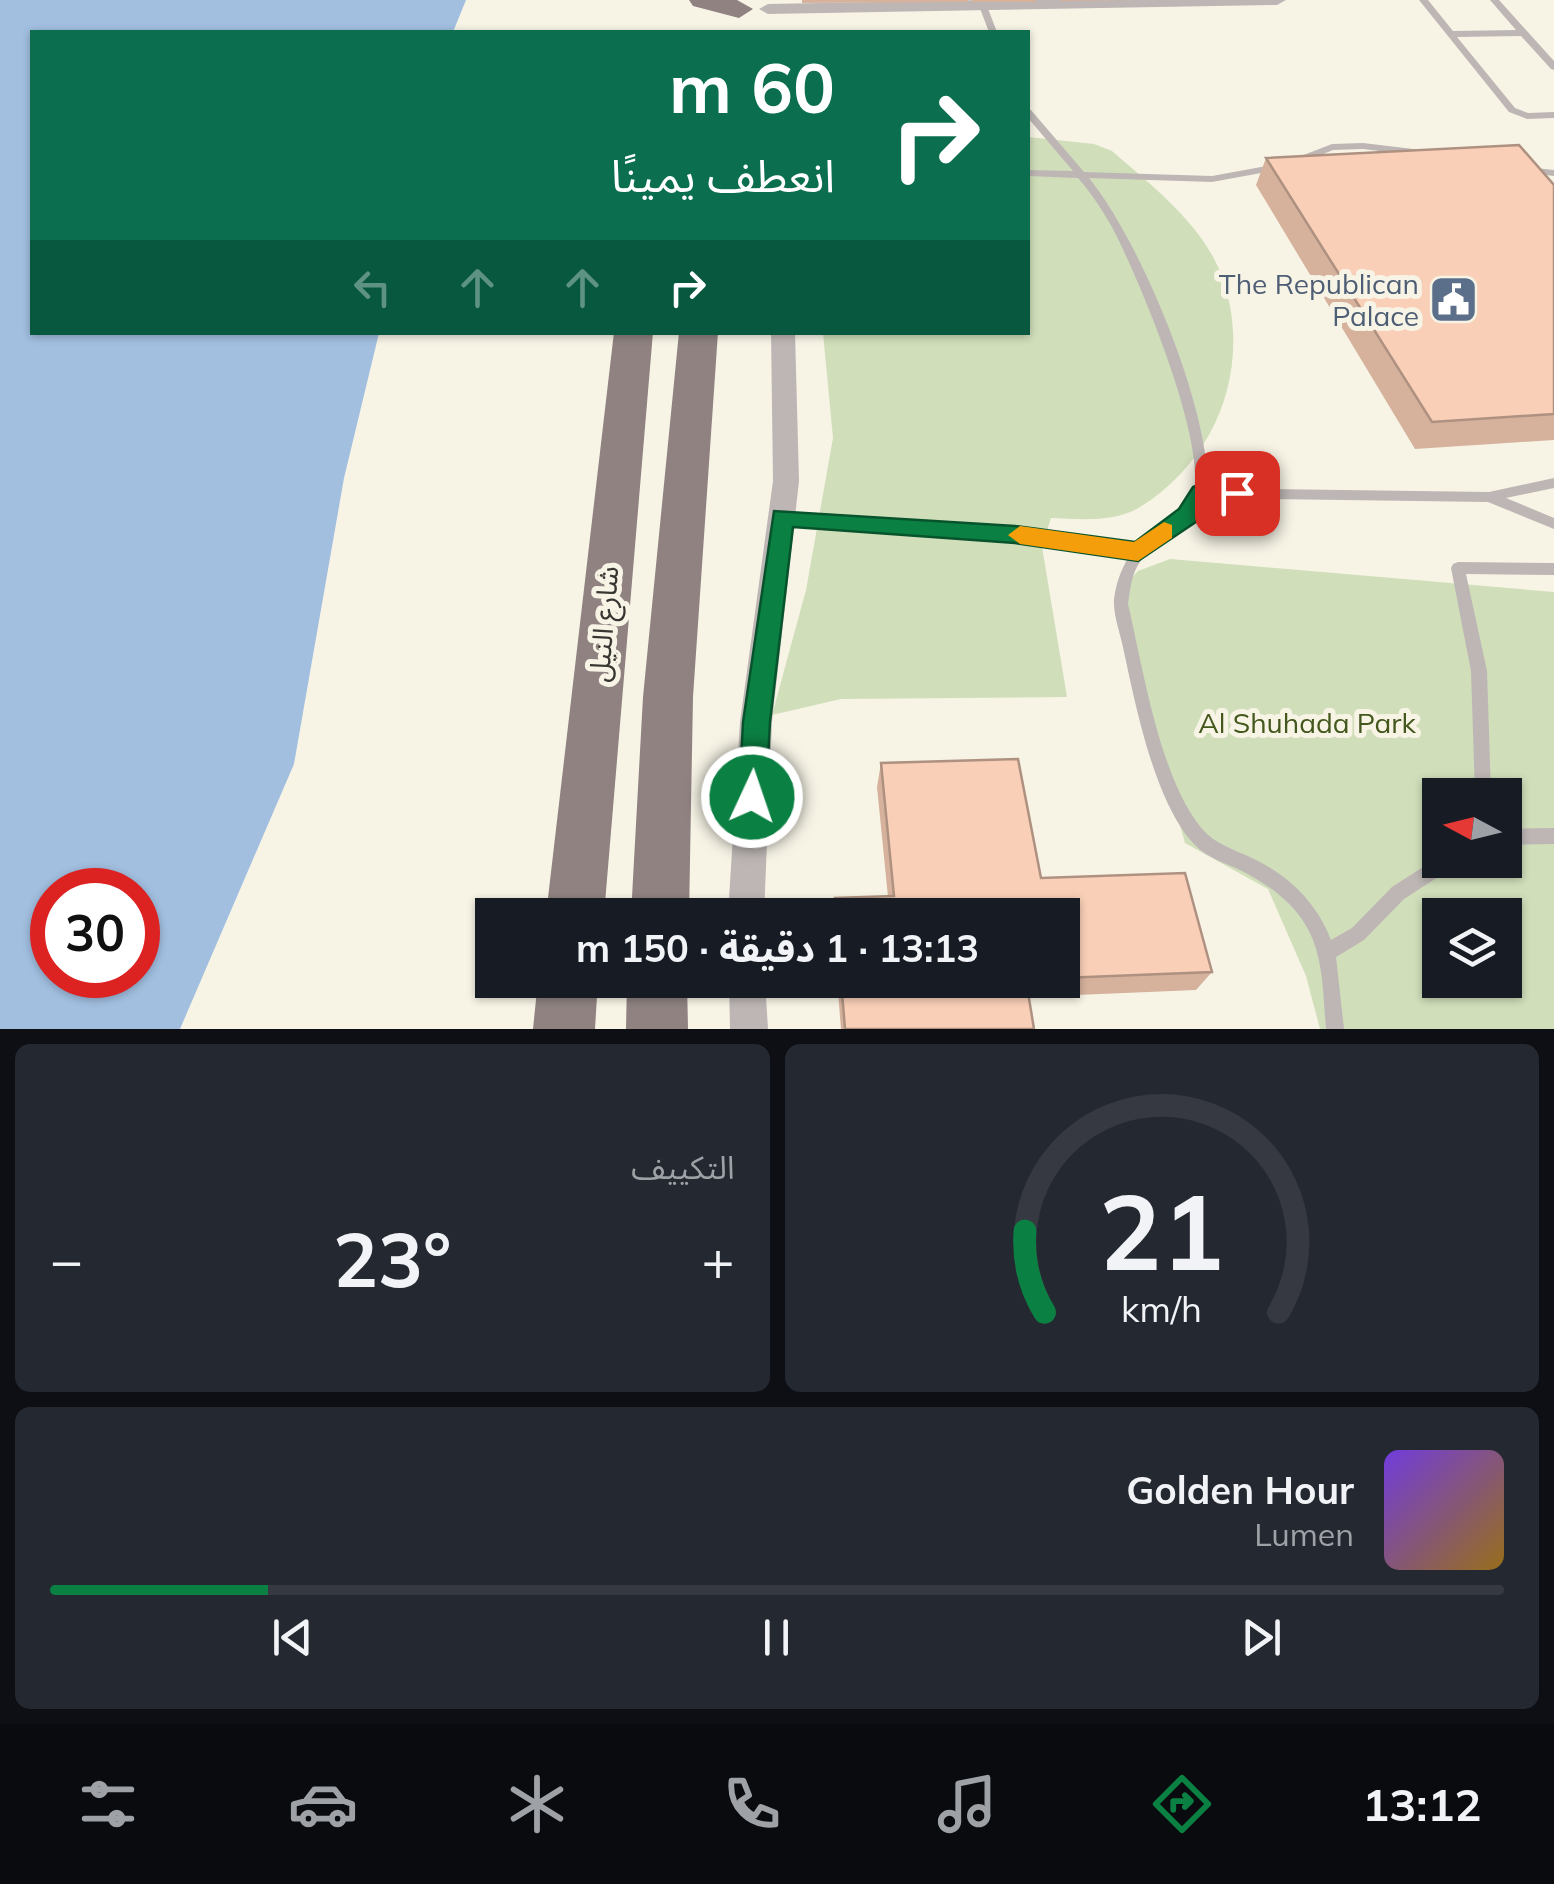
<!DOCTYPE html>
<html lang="ar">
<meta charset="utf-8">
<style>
:root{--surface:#171b24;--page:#242831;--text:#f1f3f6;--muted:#9ea1a6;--line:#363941;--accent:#0b8043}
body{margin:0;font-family:Mulish,"Noto Sans Arabic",sans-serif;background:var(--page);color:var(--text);direction:rtl;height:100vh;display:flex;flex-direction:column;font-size:38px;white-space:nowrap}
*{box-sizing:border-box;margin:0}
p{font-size:32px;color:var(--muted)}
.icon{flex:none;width:55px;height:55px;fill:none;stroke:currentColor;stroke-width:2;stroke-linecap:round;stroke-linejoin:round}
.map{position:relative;height:1029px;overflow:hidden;direction:ltr}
.details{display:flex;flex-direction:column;gap:15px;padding:15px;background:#0d0f14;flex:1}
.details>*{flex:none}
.banner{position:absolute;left:30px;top:30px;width:1000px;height:305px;border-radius:0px;box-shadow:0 2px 8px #0004;direction:rtl;background:#0b6e4f;color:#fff;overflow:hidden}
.needle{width:65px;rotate:277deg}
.controls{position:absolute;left:1422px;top:778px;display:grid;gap:20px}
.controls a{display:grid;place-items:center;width:100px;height:100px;border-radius:0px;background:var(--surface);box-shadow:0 2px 8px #0004;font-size:50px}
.speed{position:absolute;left:30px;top:868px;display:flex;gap:20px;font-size:50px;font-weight:700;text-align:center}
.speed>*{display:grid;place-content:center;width:130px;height:130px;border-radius:50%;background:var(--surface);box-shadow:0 2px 8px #0004;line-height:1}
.speed .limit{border:15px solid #d22;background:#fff;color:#111}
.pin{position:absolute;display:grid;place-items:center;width:85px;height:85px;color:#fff;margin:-42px;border-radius:20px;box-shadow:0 5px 15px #0006}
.me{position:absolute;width:110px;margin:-55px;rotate:3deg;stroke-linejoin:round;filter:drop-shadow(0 0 8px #0008)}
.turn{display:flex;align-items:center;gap:35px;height:210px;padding:0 30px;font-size:45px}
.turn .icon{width:130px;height:130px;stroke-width:2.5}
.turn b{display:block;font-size:70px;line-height:85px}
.lanes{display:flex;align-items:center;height:95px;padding:0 30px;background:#0003;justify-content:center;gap:50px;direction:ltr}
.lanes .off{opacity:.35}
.big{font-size:75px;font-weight:700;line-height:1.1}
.details .card{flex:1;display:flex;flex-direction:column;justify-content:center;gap:15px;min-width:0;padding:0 35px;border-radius:15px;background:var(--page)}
.details .dial{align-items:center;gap:0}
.dial svg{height:260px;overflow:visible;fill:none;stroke:var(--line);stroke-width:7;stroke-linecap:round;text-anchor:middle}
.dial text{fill:var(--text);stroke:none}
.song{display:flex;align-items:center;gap:30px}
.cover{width:120px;height:120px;border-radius:15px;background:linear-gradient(135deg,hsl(260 70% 55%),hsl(40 70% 35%))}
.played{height:10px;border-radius:5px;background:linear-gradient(90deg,var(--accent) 15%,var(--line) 15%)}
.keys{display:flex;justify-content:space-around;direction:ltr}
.heat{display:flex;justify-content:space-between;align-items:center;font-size:55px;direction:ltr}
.details .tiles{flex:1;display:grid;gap:15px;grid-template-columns:1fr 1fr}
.card:last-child{grid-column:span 2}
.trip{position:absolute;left:475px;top:898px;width:605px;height:100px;border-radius:0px;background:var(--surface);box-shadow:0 2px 8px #0004;font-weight:700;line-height:100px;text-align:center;direction:rtl}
.tab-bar{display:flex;height:160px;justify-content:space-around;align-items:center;background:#090b0e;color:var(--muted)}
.tab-bar .icon{width:70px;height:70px}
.tab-bar .on{color:var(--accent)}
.tab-bar b{font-size:45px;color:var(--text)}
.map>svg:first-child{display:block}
.green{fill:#d0deba;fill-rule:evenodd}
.water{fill:#a2bfe0;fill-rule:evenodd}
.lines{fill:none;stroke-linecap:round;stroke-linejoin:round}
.lane{fill:#bdb6b5;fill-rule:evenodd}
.street{fill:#bdb6b5;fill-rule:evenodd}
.primary{fill:#8f8281;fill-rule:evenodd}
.wall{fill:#d6b29d}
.building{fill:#f9cfb7;stroke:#ae9180;stroke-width:2.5}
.route{fill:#0b8043;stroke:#07532c;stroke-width:2.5}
.slow{fill:#f59e0b}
.labels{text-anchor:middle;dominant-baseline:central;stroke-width:10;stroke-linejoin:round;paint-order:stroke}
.service-label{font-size:28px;fill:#4e5e75;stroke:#f7f4e6;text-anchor:end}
.street-label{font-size:28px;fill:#383631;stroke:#f7f4e6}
.park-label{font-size:28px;fill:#44581d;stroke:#f7f4e6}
</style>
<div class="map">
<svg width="1554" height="1029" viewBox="0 0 1554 1029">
<rect width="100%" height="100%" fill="#f7f4e6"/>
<!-- green -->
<path class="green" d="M1028,137L1094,144L1112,151C1150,184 1199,222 1219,269C1255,357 1221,457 1140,507C1115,523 1078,519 1051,518L1042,547L1067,697L841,699L772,715L806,590L833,438L823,333L1028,332Z
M1170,559L1554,592V1029H1320L1306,976L1268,889L1185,843L1124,628L1123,587L1138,571ZM1440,795H1505V860H1440ZM1440,915H1505V980H1440Z"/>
<!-- water -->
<path class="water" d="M0,0H466L453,32H32V332L379,333L344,478L294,764L180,1029H0ZM52,890H138V975H52Z"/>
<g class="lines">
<!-- lane -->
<path class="lane" d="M1419,0H1428L1453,31L1516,30L1490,0H1499L1554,61V70L1551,69L1521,36L1457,37L1515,108L1528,113L1554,112V118L1527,119L1509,112Z
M983,3L987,6L997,32H989L979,6Z
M1028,109L1031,110L1084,172L1212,176L1283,163L1332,144L1363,143L1430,151L1435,154L1430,157L1363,149L1333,150L1289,168L1212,182L1089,178C1141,242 1209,407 1208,488L1489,492L1554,478V488L1506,498L1554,518V529L1488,502L1205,498C1191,532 1156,537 1138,565C1131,577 1130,591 1128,604C1143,667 1161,788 1207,834C1220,846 1238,851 1254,859C1289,876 1317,903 1331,940L1352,928L1392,887L1440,856V860H1458L1455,866L1404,899L1364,940L1336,957L1344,1029H1326C1323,995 1324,954 1305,924C1291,901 1266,883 1242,871C1226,863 1207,858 1195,845C1155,804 1136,707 1124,652C1121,635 1113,616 1114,599C1116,583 1121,570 1129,556L1015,540L782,522L777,521L775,517L777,513L782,512L1015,530L1138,546C1156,531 1186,519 1193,494C1208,443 1139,279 1113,229C1103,211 1092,194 1078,178L1028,176V170L1073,171L1028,118Z
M1525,167L1554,170V176L1521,172L1520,170Z
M1458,562L1554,563V575L1466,574L1487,671L1491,795H1475L1471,671L1451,568L1453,564Z
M1554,828V844L1505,845V829Z"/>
<!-- street -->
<path class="street" d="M984,0H1286L1277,5L768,14L759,9L768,4Z
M771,332H795L799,481L772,722L764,915H728L740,722L773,481Z
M729,980H765L768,1029H730Z"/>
<!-- primary -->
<path class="primary" d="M689,0H737L753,9L739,18L693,6Z
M614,332H653L604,915H546Z
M679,332H718L693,697L689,915H631L643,697Z
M538,980H598L595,1029H533Z
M627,980H687L688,1029H626Z"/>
</g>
<!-- wall -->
<path class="wall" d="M802,0H968L967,2L802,3Z
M972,0H1036L1035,2H972Z
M1061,0H1138L1062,1Z
M1266,158L1554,185V440L1415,449L1256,185Z
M881,763L1041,878L1212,972L1196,990L1029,997L1034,1029H841L837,980H1062V915H833L835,898L888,897L877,787Z"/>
<!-- building -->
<path class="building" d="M1519,145L1554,185V414L1432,422L1266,158Z
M1018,759L1041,878L1185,873L1212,972L1062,978V915H836L835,898L894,896L881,763Z
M841,980H1026L1034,1029H845Z"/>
<!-- route -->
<path class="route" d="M1201,484L1237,485L1248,493L1237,501H1207L1196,522L1138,561L1015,543L793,527L770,722L766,797L762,806L752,810L743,806L739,797L743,722L774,511L1015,526L1135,542L1179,509L1193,487Z"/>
<!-- slow -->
<path class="slow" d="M1164,522L1172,525V538L1138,561L1020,544L1008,535L1020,526L1134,542Z"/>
<!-- icons -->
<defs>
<symbol id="civic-square" viewBox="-11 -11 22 22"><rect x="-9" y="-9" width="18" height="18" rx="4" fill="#5c6f8a" stroke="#f7f4e6"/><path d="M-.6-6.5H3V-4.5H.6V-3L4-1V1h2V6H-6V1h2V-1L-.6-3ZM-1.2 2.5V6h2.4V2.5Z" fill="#fff"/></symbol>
</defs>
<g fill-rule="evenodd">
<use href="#civic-square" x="1426" y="272" width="55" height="55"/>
</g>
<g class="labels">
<!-- service labels -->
<g class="service-label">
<text x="1419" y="283">The Republican<tspan x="1419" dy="32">Palace</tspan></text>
</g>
<!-- street labels -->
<g class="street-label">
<text transform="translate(603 624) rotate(-85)">شارع النيل</text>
</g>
<!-- park labels -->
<g class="park-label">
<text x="1307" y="722">Al Shuhada Park</text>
</g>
</g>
</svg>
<div class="controls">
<a><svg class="needle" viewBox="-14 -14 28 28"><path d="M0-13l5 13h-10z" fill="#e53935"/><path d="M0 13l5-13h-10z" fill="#9ea1a6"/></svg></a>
<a><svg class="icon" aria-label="layers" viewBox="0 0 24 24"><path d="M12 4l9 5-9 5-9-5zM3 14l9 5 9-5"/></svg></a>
</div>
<div class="speed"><div class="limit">30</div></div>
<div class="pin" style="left:1237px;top:493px;background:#d93025"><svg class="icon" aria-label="arrive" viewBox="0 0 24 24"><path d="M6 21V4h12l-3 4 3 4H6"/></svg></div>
<svg class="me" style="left:752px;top:797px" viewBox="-20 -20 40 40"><circle r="17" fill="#0b8043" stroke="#fff" stroke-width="3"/><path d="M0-11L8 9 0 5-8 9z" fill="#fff"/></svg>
<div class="trip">13:13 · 1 دقيقة · 150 m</div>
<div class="banner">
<div class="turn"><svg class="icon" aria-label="right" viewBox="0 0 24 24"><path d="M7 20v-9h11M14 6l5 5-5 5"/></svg><div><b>60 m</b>انعطف يمينًا</div></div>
<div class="lanes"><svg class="icon off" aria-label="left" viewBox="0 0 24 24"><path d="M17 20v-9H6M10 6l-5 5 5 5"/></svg><svg class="icon off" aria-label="ahead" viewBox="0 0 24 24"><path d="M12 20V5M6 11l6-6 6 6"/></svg><svg class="icon off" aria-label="ahead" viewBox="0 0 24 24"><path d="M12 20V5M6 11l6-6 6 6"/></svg><svg class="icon" aria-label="right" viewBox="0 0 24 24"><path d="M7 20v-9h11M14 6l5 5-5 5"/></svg></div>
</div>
</div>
<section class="details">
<div class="tiles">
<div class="card dial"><svg viewBox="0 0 100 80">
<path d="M14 69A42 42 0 1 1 86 69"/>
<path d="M14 69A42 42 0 0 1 8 44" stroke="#0b8043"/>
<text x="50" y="56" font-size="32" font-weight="700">21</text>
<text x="50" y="72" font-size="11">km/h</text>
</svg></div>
<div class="card"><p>التكييف</p>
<div class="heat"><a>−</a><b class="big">23°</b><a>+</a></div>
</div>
<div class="card">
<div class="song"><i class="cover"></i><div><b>Golden Hour</b><p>Lumen</p></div></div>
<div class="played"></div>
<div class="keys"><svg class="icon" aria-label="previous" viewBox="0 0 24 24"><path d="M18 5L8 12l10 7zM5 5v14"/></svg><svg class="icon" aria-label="pause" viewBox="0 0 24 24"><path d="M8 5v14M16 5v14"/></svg><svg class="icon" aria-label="next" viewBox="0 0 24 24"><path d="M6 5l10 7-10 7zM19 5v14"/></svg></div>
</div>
</div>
</section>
<nav class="tab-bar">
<b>13:12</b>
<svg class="icon on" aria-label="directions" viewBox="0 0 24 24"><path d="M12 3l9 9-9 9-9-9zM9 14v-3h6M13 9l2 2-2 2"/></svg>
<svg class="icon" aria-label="music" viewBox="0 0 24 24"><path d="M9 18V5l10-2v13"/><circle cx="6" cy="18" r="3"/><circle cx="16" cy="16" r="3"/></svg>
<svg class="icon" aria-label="phone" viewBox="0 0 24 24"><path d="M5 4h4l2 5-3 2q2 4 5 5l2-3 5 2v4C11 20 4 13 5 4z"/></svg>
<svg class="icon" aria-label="climate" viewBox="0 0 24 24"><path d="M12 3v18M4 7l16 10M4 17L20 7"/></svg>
<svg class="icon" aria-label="car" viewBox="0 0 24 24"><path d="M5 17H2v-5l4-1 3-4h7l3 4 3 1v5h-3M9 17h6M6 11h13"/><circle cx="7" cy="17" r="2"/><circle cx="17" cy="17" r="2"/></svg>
<svg class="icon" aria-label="filters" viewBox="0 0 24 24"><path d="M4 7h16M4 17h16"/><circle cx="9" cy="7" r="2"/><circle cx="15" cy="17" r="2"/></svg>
</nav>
